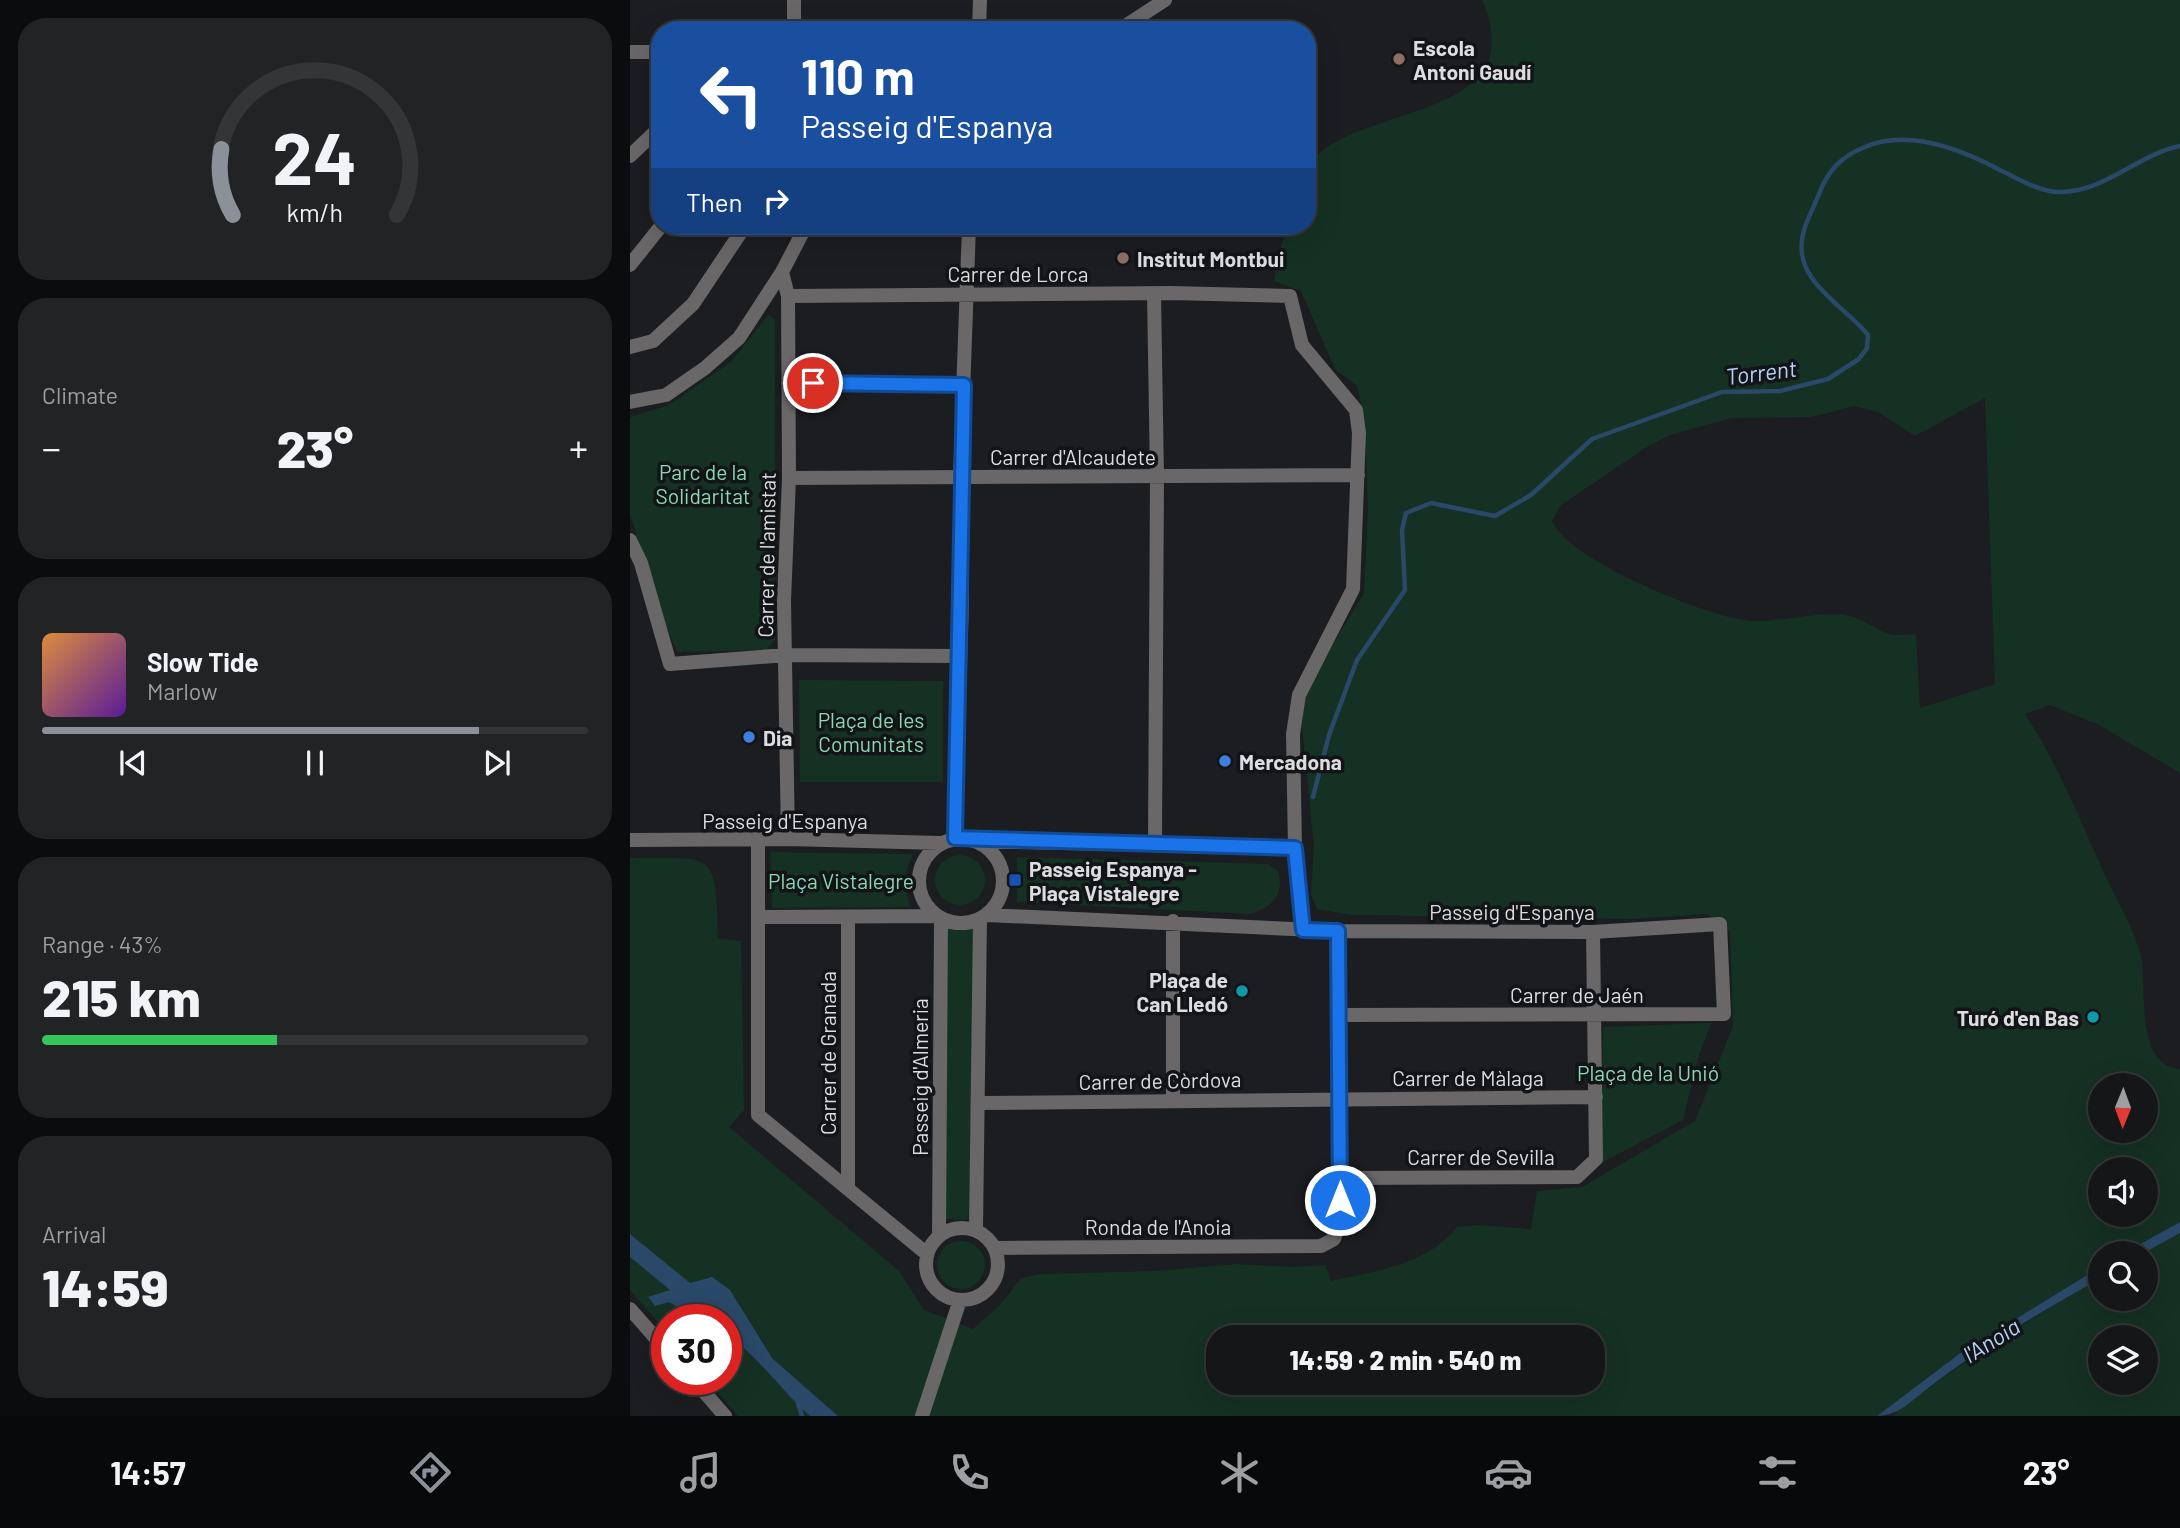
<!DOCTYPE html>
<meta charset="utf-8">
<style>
:root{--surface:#141618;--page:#212325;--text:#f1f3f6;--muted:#9d9fa2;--line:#333537;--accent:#8c9099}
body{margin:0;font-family:Barlow,sans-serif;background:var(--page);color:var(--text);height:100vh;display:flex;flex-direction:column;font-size:26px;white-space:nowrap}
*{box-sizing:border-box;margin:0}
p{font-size:23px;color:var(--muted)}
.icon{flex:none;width:38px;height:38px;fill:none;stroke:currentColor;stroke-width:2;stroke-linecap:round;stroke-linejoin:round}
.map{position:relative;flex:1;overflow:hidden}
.drawer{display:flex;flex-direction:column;gap:18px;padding:18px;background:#0b0c0d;width:630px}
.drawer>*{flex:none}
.guide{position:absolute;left:21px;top:21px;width:665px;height:214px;border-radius:28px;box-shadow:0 7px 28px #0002,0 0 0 2px var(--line);background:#1a4fa0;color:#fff;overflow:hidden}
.needle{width:46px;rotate:181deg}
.buttons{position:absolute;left:1458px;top:1073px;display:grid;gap:14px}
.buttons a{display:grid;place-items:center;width:70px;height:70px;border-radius:50%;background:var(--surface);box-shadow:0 7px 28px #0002,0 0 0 2px var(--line);font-size:35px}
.speed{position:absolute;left:21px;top:1304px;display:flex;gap:14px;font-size:35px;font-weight:700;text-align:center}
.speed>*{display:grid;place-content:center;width:91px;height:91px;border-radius:50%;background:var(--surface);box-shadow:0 7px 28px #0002,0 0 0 2px var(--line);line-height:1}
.speed .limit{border:10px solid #d22;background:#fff;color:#111}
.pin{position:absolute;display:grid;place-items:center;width:60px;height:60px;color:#fff;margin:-30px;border:4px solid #fff;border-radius:50%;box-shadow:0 2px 7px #0007}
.me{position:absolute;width:77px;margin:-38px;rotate:0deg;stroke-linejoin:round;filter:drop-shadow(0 0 5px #0008)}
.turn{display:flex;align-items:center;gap:24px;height:147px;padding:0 35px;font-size:32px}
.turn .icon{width:91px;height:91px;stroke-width:2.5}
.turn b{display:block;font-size:49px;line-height:60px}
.then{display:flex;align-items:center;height:66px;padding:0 35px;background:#0003;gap:14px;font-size:26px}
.big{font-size:52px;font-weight:800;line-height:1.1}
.drawer .widget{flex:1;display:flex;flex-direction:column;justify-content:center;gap:10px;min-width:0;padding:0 24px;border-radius:28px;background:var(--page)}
.drawer .dial{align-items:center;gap:0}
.dial svg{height:182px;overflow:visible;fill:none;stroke:var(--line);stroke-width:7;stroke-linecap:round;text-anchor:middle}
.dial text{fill:var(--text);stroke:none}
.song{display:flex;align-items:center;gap:21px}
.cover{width:84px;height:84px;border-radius:10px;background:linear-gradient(135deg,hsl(30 70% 55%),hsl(270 70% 35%))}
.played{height:7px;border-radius:4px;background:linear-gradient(90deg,var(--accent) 80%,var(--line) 80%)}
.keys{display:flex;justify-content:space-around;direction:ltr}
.heat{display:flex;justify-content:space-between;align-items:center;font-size:38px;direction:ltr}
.charge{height:10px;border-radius:5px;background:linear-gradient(90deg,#34c759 43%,var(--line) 0)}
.trip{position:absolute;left:576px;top:1325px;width:399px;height:70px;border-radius:28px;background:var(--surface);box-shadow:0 7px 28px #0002,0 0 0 2px var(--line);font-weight:800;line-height:70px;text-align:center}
.tab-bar{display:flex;height:112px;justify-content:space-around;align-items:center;background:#08090a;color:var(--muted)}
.tab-bar .icon{width:49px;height:49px}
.tab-bar .active{color:var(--accent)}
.tab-bar b{font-size:32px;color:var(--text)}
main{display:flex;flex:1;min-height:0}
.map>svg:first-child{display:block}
.green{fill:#153123;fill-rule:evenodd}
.water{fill:#2a4868}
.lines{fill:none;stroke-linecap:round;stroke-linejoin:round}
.stream{stroke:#2a4868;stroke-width:4.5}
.minor{stroke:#696767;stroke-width:14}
.tertiary{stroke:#696767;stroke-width:14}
.route-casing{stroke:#114b97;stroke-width:18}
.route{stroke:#1a73e8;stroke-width:12}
.education-dot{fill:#8d6e63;stroke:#121417;stroke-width:2.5}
.shop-dot{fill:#3f7fe0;stroke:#121417;stroke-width:2.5}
.transit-dot{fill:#1a4fb4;stroke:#121417;stroke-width:2.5}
.culture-dot{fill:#0f9aa8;stroke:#121417;stroke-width:2.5}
.labels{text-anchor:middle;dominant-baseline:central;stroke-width:7;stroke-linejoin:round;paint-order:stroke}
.poi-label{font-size:21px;font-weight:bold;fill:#dbdddf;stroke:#121417;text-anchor:start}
.street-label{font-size:21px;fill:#dbdddf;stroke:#121417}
.park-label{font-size:21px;fill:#8bd9b1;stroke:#121417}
.water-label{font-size:23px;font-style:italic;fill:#b5d3f5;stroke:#121417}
</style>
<main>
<section class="drawer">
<div class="widget dial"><svg viewBox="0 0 100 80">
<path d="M14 69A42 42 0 1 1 86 69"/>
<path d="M14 69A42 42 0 0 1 9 40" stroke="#8c9099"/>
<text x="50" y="56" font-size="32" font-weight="700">24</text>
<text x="50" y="72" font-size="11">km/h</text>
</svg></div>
<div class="widget"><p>Climate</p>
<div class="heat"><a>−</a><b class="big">23°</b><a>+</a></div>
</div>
<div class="widget">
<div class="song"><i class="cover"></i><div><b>Slow Tide</b><p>Marlow</p></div></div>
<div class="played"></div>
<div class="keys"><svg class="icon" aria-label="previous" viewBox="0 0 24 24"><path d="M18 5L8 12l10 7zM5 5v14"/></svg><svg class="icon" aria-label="pause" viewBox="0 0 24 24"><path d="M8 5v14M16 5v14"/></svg><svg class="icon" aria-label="next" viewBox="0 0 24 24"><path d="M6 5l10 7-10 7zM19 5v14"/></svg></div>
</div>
<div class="widget"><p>Range · 43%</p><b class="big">215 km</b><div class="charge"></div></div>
<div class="widget"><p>Arrival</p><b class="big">14:59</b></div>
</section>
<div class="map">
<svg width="1550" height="1416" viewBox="0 0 1550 1416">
<rect width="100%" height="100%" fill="#1b1d20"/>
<!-- green -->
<path class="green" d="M852,0H1550V773L1469,725L1420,705L1395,714C1428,764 1450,820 1475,875C1487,901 1503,927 1510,953C1519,981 1502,1066 1550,1069V1222L1494,1253H1470V1267L1329,1354L1247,1416H208L142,1358L115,1318L60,1284L0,1234V858C86,858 86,850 88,939L111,941L114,1110L99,1127L269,1271L294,1310L343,1329L371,1304L391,1278L411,1274L526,1271L607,1264L662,1267L696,1265L701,1281C746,1271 797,1265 827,1227L848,1225L901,1229L907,1191L952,1187L1065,1121L1103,1026L1100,932L1077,914L1001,919L722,915L687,909L681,894L684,847L671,716L679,684L734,593L738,509L735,421L727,386L705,369L671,291L644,281L649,252L658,226H677C677,210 673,187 677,172C696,114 851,121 861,51C863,33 860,16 852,0ZM1355,398L1365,684L1290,708L1286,634C1278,634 1266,636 1259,634C1243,629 1232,617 1215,615C1179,611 1144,626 1108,619C1068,612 937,559 922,521L931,505L1017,447L1040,435L1102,418L1182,417L1224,406L1248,412L1285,436ZM1470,1085H1516V1130H1470ZM1470,1169H1516V1214H1470ZM588,1337H962V1382H588Z
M138,315L145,319V640L136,650L47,652L1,540L7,534L0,515V417L39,405L101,362Z
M169,680L313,681V782H170Z
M140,852L283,854L274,877L280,907L142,908Z
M305 880a25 25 0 1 1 50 0a25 25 0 1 1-50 0Z
M387,857L638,864L648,871C655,895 642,907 620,914L387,902Z
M317,929H347L342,1220L314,1219Z
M1081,1023L1068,1058L1053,1120L971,1163L973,1027Z
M1550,1233V1416H1262C1328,1364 1396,1320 1470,1279V1298H1516L1514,1253ZM1470,1337H1516V1382H1470Z
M307 1265a24 24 0 1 1 48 0a24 24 0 1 1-48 0Z
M0,1257L41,1290L19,1298L25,1306L39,1301L66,1319L37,1320V1333L0,1290Z
M96,1335C129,1356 151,1391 180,1416H108L76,1379H96Z"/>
<!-- water -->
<path class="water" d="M1550,1222V1233L1514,1253H1494Z
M0,1234L60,1283L82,1277L100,1290L142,1358L208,1416H180C151,1391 129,1356 96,1335V1320L66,1319L39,1302L25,1306L18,1297L40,1290L0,1257Z
M1470,1267V1279C1410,1312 1351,1347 1297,1389C1280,1402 1268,1416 1247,1416L1329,1354Z"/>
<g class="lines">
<!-- stream -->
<path class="stream" d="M683,797L699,735L727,660L775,590L772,530L776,513L801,503L865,516L901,495L962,439L1092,392L1150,391L1198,379L1229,359L1237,348L1238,335C1213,304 1162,281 1173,234C1176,220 1184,207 1189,194C1198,170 1212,156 1235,147C1277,129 1330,149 1368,169C1387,178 1410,193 1432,192C1476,191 1509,154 1550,146
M168,1403L172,1416"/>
<!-- minor -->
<path class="minor" d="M164,30V0
M349,30L350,0
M489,30L535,0
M0,52H30
M0,156L25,132L30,133
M0,265L31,226
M152,272L158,296L159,478L154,601L158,839
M524,294L527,477L525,843
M158,296L541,293L660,296L672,345L726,410L729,433L723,589L669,695L663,734L665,848L673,930
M0,347L23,341L63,304L115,226
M158,383L334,385
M0,402L36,395L75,368L109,338L152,272L176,226
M159,478L728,475
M0,540L11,563L40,664L156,655L329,656
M325,838L332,600L330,477L339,226
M289 881a42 42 0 1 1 84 0a42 42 0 1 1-84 0Z
M0,840L158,839L310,843
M128,840V1115L297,1254
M345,841L665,848
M357,915L708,931L963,932L1090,924L1094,1014L709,1015
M128,917L306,916
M543,921V1100
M350,1103L966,1097
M710,1178L947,1177L966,1159L963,932
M218,1189V917
M296 1264a36 36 0 1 1 72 0a36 36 0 1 1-72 0Z
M346,1230L350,919
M309,1236L311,919
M365,1248L691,1246L704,1239L710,1222L708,931
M292,1416L330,1300"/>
<!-- tertiary -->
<path class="tertiary" d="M0,1309L37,1351
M63,1379L95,1416"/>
</g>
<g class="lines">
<defs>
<path id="route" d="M183,383L334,385L325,838L665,848L673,930L708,931L710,1200"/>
</defs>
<!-- route casing -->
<use href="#route" class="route-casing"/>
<!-- route -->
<use href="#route" class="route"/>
</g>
<!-- markers -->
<g class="education-dot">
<circle cx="769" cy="59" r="7"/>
<circle cx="493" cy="258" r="7"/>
</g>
<g class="shop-dot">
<circle cx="119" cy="737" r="7"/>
<circle cx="595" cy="761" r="7"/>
</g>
<rect class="transit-dot" x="378" y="873" width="14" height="14" rx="3.5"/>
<g class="culture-dot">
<circle cx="612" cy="991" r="7"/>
<circle cx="1463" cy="1017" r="7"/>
</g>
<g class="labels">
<!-- poi labels -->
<g class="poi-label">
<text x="783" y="47">Escola<tspan x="783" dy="24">Antoni Gaudí</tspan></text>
<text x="507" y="258">Institut Montbui</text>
<text x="133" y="737">Dia</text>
<text x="609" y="761">Mercadona</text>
<text x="399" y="868">Passeig Espanya -<tspan x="399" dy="24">Plaça Vistalegre</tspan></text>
<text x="598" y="979" text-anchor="end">Plaça de<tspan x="598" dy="24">Can Lledó</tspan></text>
<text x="1449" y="1017" text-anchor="end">Turó d'en Bas</text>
</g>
<!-- street labels -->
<g class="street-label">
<text x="388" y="273">Carrer de Lorca</text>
<text x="443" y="456">Carrer d'Alcaudete</text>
<text transform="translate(136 555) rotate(-89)">Carrer de l'amistat</text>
<text x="155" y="820">Passeig d'Espanya</text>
<text x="882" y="911">Passeig d'Espanya</text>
<text x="947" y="994">Carrer de Jaén</text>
<text transform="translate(197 1053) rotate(-90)">Carrer de Granada</text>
<text transform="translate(289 1077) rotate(-90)">Passeig d'Almeria</text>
<text x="838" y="1077">Carrer de Màlaga</text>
<text transform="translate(530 1080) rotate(-1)">Carrer de Còrdova</text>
<text x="851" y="1156">Carrer de Sevilla</text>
<text x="528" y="1226">Ronda de l'Anoia</text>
</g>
<!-- park labels -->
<g class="park-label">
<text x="73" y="471">Parc de la<tspan x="73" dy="24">Solidaritat</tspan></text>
<text x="241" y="719">Plaça de les<tspan x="241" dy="24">Comunitats</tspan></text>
<text x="211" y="880">Plaça Vistalegre</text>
<text x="1018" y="1072">Plaça de la Unió</text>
</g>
<!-- water labels -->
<g class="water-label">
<text transform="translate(1131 372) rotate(-7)">Torrent</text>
<text transform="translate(1361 1340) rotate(-32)">l'Anoia</text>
</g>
</g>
</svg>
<div class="buttons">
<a><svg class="needle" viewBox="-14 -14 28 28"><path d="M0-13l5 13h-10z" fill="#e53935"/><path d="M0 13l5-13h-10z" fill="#9d9fa2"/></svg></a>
<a><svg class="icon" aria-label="sound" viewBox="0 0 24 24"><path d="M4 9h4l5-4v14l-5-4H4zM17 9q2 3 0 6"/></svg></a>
<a><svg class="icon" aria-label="search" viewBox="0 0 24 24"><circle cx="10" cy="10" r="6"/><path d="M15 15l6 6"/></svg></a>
<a><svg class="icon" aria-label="layers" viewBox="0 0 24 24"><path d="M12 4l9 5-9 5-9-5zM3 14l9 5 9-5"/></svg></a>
</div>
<div class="speed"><div class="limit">30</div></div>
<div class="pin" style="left:183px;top:383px;background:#d93025"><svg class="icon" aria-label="arrive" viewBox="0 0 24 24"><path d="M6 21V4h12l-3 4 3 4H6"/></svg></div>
<svg class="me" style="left:710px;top:1200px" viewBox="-20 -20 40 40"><circle r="17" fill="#1a73e8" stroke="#fff" stroke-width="3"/><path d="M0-11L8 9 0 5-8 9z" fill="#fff"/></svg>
<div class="trip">14:59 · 2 min · 540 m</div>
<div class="guide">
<div class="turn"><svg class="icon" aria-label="left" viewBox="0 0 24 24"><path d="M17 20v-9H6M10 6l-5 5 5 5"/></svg><div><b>110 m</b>Passeig d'Espanya</div></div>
<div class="then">Then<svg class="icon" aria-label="right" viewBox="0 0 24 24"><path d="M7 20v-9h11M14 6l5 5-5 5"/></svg></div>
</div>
</div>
</main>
<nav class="tab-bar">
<b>14:57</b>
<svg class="icon active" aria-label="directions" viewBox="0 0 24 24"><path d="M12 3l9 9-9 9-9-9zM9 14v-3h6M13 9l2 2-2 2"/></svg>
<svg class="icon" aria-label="music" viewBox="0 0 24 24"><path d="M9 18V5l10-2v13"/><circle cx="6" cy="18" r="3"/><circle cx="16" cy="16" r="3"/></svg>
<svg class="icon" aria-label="phone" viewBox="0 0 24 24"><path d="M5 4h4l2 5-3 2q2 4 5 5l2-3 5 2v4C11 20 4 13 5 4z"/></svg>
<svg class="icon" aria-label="climate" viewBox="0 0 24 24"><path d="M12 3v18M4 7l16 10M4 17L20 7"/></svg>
<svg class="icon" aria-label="car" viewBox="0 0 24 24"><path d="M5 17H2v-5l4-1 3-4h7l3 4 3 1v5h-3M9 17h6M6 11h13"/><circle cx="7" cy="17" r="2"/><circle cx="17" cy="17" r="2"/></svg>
<svg class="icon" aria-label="filters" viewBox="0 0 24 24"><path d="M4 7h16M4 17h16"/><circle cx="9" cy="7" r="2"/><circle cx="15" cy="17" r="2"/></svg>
<b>23°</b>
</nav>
